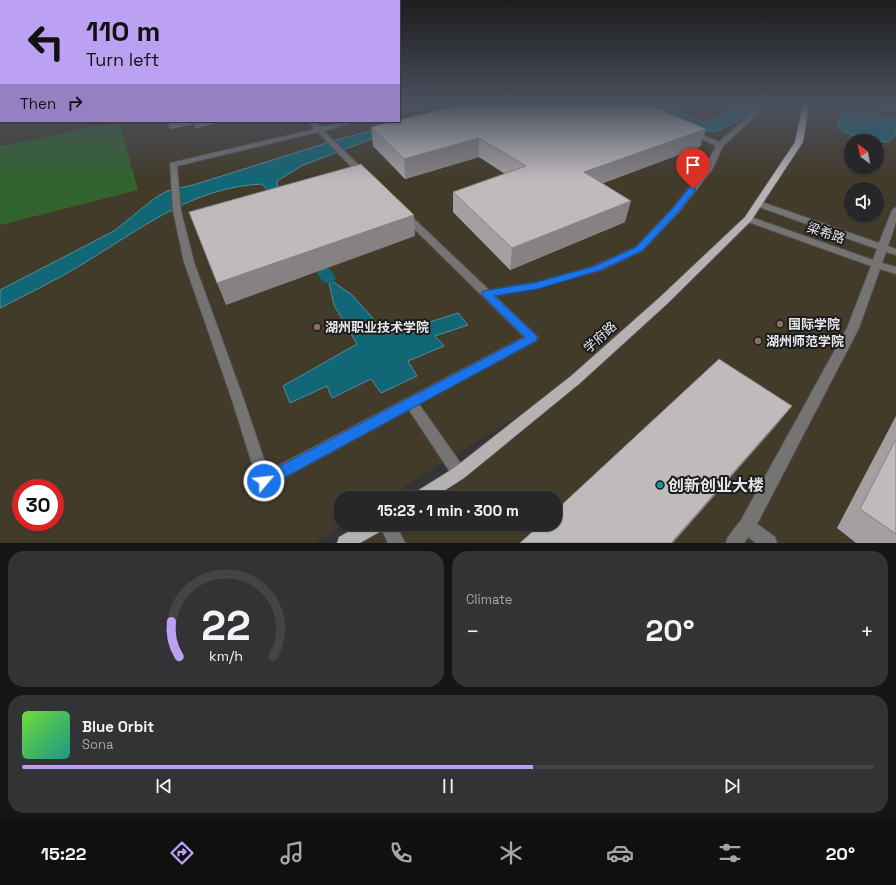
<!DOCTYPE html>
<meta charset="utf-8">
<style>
:root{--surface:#272729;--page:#333335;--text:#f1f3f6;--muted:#a4a5a8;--line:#434446;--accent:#bca0f2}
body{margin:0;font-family:"Space Grotesk","Noto Sans SC",sans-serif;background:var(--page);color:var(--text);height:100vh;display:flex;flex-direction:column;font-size:15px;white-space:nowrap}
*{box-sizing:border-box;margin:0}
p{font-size:13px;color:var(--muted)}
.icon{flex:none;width:22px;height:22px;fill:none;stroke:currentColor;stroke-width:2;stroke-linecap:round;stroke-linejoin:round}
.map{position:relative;height:543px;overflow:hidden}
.sheet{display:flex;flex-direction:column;gap:8px;padding:8px;background:#151517;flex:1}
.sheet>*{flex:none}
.guide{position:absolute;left:0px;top:0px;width:400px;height:122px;box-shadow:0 1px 3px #0004,0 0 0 1px var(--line);background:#bca0f2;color:#111;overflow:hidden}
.needle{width:26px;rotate:328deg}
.tools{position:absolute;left:844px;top:134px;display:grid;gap:8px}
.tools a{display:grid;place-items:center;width:40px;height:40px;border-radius:50%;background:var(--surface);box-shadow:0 1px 3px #0004,0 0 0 1px var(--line);font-size:20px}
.speed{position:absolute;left:12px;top:479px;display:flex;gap:8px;font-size:20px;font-weight:700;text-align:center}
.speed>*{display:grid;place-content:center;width:52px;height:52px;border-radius:50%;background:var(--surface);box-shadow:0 1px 3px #0004,0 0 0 1px var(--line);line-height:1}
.speed .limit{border:6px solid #d22;background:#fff;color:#111}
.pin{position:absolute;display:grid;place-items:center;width:34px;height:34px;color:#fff;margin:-41px -17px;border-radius:50% 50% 50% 0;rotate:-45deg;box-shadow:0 0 4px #0007}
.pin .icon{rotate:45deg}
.me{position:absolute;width:44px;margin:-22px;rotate:62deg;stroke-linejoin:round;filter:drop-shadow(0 0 3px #0008)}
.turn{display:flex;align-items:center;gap:14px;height:84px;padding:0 20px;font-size:18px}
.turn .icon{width:52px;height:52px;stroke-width:2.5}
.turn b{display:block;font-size:28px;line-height:34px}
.then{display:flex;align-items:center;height:38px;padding:0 20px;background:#0003;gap:8px;font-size:15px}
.big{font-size:30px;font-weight:700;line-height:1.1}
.sheet .tile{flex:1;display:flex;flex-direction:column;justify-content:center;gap:6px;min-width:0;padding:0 14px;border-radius:16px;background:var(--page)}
.sheet .dial{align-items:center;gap:0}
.dial svg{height:104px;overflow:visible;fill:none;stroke:var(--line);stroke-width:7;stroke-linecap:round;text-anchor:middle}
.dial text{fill:var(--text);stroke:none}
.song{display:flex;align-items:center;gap:12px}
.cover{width:48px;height:48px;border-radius:6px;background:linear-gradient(135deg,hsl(100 70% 55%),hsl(170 70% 35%))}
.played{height:4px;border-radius:2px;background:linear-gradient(90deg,var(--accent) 60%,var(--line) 60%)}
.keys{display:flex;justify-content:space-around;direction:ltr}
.heat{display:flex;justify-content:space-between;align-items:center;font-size:22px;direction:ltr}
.sheet .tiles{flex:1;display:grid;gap:8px;grid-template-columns:1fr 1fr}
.tile:last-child{grid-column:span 2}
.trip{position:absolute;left:334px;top:491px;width:228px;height:40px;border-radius:16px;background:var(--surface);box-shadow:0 1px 3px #0004,0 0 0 1px var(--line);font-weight:700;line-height:40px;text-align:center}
.menu{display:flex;height:64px;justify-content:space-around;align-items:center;background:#101010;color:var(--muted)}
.menu .icon{width:28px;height:28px}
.menu .active{color:var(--accent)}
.menu b{font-size:18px;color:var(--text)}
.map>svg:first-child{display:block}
.education{fill:#433b2a;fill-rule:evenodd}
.green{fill:#31642d}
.water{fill:#126776;stroke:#528d98}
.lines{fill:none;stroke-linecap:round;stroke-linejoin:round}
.canal{fill:#126776;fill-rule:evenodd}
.minor-casing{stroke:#515153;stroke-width:2}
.major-casing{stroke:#515153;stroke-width:2}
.minor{fill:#767473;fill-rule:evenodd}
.major{fill:#b6b2b1;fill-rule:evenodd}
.wall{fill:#a4a0a2}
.shaded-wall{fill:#868284}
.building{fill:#bfbabc;stroke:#868284}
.route{fill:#1a73e8;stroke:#114b97}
.education-dot{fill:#8d6e63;stroke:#1c1c1d;stroke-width:1.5}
.culture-dot{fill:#0f9aa8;stroke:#1c1c1d;stroke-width:1.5}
.labels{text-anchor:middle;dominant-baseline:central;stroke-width:4;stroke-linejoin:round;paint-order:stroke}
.street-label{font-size:13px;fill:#e7e7e9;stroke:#1c1c1d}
.poi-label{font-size:13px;font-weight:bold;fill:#e7e7e9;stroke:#1c1c1d;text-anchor:start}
.near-poi-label{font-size:16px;font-weight:bold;fill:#e7e7e9;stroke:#1c1c1d;text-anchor:start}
</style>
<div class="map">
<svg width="896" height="543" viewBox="0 0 896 543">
<rect width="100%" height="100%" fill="#343437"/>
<!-- education -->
<path class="education" d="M399,104H804L801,130L806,104H896V543H345L377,524H555V498H419L571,383L386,498H341V524H344L314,543H0V114L1,121H399ZM851,141H877V167H851ZM851,189H877V215H851ZM21,488H55V522H21Z"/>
<!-- green -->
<path class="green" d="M119,122L138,190L0,225V146Z"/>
<!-- water -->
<path class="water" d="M637,104H658L705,123L738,105L752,104L757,107C744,115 731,127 716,131C703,135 652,110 637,104Z
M842,113H860L896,119V134L889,142C871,140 853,138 838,128Z
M407,121L374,138L301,166L277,181L280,204L262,184C192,187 139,230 81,265C55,281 27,294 0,308V290L114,231L155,198L167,191L193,185L336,140Z
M328,278L352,295L388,335L458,313L468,325L435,336L444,346L408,361L417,376L381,393L371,379L332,398L327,386L290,403L283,386L357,344L334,305Z"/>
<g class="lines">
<!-- canal -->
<path class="canal" d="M325,268L330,269L336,278L333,282L328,283L323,282L317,273L320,269Z"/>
<defs>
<path id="minor" d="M422,104H431L399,113V109Z
M757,104H763L759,113L723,146L712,170L679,212L642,251L602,270L537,288L495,296L536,335L538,338L536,341L419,404L464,468L466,473L464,478L459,480L454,478L409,410L269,486L264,488L259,486L232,400L184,262L173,211L170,163L315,129L308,121H315L321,127L348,121H359L324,131L367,173L368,175L364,177H361L318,132L177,166L181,211L194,262L244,400L268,471L524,337L401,216L400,214L401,212H407L489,290L537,282L594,266L636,247L673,208L705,167L716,146L689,133V131H693L719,142L754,111Z
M867,104H878L896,107V111Z
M759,201L879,243L892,210L896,207V222L888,246L896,249V255L886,252L882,263L896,267V274L880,269L859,328L757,524L775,537L777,543H756L748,537L744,543H726L728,537L741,520L847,328L871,266L745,221L744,219L748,216L751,217L873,260L877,249L756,206V202Z
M379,524H396L405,543H388Z"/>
<path id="major" d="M803,104H809L803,142L751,221L667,304L579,384L464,478L433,498H411L414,493L454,468L571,376L659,298L745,217L795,142Z
M0,112H1V116H0Z
M362,524H385L383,530L360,543H337L339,537Z"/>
</defs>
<!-- minor casing -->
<use href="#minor" class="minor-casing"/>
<!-- major casing -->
<use href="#major" class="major-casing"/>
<!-- minor -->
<use href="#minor" class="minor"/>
<!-- major -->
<use href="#major" class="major"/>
</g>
<!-- wall -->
<path class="wall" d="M167,121H226L196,128L194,124L170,129Z
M371,127L700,147L602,183L625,222L510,270L453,212V192L505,174L479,157L405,179L373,146Z
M896,416V543H856L837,528Z"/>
<!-- shaded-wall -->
<path class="shaded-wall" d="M167,121H193L194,124L170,129Z
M194,121H226L196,128Z
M706,129L700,147L580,192L584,172Z
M479,138V157L405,179L404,159Z
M631,201L625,222L510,270L512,248Z
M414,215L415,236L226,305L217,283Z
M792,406L775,427L673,543H671Z"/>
<!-- building -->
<path class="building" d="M464,104H646L706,129L584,172L631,201L512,248L453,192L526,166L479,138L404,159L371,127L396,121H399V120Z
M361,164L414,215L217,283L189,212Z
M719,359L792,406L671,543H520L541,524H555V511Z
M896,439V534L860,509Z"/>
<!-- sky -->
<linearGradient id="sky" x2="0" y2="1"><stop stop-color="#1d1d1e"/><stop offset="0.58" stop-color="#4a505e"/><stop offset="1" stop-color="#4a505e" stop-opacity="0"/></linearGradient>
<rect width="896" height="180" fill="url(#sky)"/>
<!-- route -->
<path class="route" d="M690,187L696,189L679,211L642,251L601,270L538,289L494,296L536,335L537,338L536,341L269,486L264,488L259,486L257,481L259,477L525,337L483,296L481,294L483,291L537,282L595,266L636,247L673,208Z"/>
<!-- markers -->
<g class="education-dot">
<circle cx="780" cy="324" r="4"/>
<circle cx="317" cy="327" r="4"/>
<circle cx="758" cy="341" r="4"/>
</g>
<circle class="culture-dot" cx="660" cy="485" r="4"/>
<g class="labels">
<!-- street labels -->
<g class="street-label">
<text transform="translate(826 233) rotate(19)">梁希路</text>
<text transform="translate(600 337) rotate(-42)">学府路</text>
</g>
<!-- poi labels -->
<g class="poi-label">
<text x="788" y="324">国际学院</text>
<text x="325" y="327">湖州职业技术学院</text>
<text x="766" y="341">湖州师范学院</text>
</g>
<!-- near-poi labels -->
<g class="near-poi-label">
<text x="668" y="485">创新创业大楼</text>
</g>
</g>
</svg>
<div class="tools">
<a><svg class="needle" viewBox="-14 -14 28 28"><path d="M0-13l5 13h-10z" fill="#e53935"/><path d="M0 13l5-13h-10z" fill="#a4a5a8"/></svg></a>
<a><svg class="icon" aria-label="sound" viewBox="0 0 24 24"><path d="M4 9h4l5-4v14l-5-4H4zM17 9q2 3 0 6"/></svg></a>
</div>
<div class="speed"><div class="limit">30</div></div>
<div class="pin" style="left:693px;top:189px;background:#d93025"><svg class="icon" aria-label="arrive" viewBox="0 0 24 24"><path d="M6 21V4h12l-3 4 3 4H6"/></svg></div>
<svg class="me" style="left:264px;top:481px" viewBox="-20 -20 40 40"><circle r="17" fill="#1a73e8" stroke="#fff" stroke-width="3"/><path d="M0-11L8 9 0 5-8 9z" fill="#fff"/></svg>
<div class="trip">15:23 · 1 min · 300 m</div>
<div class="guide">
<div class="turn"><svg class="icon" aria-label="left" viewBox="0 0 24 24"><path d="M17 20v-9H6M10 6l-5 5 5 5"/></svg><div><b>110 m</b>Turn left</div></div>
<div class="then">Then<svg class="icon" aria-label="right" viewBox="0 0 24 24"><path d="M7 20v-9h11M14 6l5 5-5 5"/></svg></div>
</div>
</div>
<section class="sheet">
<div class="tiles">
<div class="tile dial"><svg viewBox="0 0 100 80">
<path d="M14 69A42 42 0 1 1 86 69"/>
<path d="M14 69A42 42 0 0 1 8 42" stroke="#bca0f2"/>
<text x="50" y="56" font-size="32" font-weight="700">22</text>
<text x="50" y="72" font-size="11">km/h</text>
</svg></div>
<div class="tile"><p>Climate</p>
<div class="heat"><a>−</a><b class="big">20°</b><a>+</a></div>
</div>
<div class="tile">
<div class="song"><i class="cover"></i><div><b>Blue Orbit</b><p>Sona</p></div></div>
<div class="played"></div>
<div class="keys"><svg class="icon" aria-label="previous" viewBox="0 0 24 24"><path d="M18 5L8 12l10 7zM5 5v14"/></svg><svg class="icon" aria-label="pause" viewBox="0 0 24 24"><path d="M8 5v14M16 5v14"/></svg><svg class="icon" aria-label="next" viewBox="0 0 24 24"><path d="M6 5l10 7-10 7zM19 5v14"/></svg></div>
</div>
</div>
</section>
<nav class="menu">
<b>15:22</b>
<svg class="icon active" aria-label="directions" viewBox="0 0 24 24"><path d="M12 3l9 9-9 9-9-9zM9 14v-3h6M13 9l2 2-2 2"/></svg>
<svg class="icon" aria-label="music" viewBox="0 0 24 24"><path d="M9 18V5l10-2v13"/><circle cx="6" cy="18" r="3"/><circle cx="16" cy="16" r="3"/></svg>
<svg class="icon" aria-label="phone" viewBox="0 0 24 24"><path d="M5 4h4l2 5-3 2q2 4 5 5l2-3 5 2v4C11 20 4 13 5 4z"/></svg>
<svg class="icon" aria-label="climate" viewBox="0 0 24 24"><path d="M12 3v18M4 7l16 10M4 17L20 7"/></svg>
<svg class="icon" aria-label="car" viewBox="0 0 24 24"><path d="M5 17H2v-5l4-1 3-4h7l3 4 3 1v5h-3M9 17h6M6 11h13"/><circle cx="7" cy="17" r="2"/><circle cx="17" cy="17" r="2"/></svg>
<svg class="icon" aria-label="filters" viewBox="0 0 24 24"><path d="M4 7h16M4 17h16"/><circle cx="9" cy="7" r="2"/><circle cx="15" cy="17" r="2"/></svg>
<b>20°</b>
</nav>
